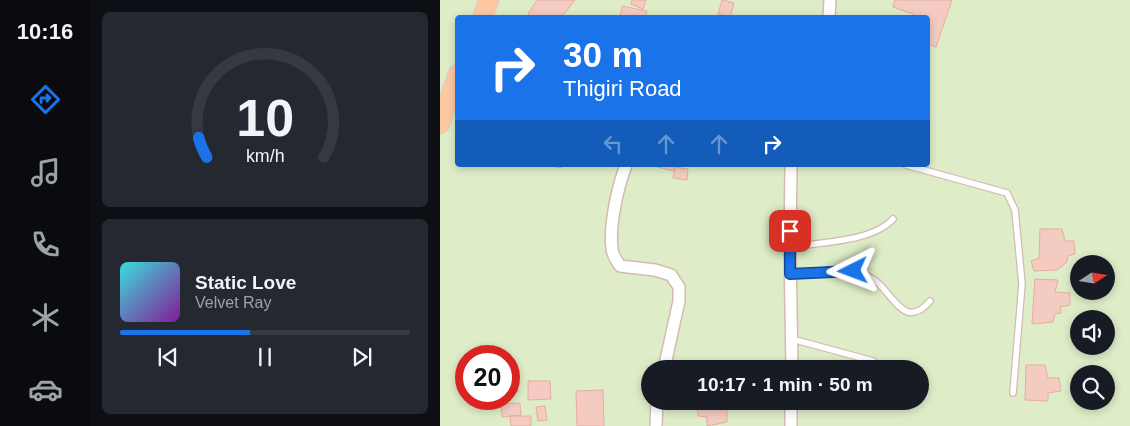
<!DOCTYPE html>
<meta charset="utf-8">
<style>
:root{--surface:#171b24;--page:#242831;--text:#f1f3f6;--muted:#9ea1a6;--line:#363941;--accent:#1a73e8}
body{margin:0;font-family:Arial,sans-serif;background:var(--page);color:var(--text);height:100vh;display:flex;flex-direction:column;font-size:19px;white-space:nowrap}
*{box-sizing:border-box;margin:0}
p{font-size:16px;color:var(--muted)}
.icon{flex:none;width:28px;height:28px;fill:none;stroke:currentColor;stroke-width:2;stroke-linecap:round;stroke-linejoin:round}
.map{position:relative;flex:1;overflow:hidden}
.drawer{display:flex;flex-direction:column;gap:12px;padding:12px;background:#0d0f14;width:350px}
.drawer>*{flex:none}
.banner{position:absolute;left:15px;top:15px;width:475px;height:152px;border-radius:5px;box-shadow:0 2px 8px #0003;background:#1a73e8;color:#fff;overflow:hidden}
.needle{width:32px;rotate:78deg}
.controls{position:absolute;left:630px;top:255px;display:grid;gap:10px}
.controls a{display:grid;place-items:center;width:45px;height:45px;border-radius:50%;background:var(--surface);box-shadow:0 2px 8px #0003;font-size:25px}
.speed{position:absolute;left:15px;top:345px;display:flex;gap:10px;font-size:25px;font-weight:700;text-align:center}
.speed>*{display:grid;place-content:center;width:65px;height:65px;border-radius:50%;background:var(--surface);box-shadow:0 2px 8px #0003;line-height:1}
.speed .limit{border:8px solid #d22;background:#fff;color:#111}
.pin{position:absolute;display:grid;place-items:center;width:42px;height:42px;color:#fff;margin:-21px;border-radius:10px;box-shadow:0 2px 8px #0006}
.me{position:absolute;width:55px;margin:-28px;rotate:267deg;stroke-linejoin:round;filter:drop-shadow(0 0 4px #0008)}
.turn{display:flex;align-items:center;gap:18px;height:105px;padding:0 25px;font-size:22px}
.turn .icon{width:65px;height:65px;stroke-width:2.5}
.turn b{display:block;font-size:35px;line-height:42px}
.lanes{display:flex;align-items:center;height:48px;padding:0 25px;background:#0003;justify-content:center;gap:25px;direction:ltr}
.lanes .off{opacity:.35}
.drawer .card{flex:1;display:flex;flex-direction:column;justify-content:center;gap:8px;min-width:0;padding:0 18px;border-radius:8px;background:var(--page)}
.drawer .dial{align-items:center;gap:0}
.dial svg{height:130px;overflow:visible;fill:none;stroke:var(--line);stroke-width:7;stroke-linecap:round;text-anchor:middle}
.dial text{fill:var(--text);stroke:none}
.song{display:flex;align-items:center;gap:15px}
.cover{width:60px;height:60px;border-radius:8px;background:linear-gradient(135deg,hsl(180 70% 55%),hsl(290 70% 35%))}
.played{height:5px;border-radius:2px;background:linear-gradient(90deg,var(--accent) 45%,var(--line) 45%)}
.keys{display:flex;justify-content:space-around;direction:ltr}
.trip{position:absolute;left:201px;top:360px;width:288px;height:50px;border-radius:25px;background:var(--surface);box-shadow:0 2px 8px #0003;font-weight:700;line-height:50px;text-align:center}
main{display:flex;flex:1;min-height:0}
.menu{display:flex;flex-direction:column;width:90px;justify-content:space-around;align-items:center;background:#090b0e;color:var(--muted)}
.menu .icon{width:35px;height:35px}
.menu .active{color:var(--accent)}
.menu b{font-size:22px;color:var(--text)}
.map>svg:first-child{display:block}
.green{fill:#deecc7;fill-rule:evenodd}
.building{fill:#f3cbc1;stroke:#e7ada1}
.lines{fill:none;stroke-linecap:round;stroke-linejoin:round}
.service-casing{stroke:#d3bab2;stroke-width:8}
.minor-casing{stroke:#d3bab2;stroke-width:14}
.primary-casing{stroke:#dacfcd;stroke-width:21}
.service{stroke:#fff;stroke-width:5.5}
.minor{stroke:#fff;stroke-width:11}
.primary{stroke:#fcc8a2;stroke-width:19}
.route-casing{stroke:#114b97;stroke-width:12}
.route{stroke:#1a73e8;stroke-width:9}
</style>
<main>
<nav class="menu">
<b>10:16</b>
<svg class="icon active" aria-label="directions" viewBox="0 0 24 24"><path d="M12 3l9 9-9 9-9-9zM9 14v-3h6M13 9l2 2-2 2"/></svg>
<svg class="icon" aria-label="music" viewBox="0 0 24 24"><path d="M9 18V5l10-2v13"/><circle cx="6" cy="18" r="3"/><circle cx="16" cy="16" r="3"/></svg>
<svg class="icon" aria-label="phone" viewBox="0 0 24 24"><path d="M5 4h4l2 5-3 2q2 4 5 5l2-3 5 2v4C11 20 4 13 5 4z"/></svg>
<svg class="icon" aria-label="climate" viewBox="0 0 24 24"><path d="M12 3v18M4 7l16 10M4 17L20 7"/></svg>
<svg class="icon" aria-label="car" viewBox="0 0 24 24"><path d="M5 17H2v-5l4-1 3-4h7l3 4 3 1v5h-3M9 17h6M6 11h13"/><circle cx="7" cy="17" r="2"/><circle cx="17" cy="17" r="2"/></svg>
</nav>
<section class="drawer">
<div class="card dial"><svg viewBox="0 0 100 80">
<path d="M14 69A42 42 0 1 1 86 69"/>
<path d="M14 69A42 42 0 0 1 9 57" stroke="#1a73e8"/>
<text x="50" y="56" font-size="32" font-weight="700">10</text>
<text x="50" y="72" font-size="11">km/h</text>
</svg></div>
<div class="card">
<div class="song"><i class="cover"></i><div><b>Static Love</b><p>Velvet Ray</p></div></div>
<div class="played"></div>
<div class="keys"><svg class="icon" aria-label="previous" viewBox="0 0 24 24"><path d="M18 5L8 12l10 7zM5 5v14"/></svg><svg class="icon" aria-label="pause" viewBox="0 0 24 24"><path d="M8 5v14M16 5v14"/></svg><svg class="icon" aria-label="next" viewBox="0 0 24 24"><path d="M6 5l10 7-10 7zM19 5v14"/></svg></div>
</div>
</section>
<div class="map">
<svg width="690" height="426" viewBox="0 0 690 426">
<rect width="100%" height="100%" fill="#fdf2ea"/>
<!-- green -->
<path class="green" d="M0,0H690V426H0ZM18,18H488V165H18ZM639,264H666V291H639ZM639,319H666V346H639ZM26,356H69V399H26ZM210,369H480V401H210ZM639,374H666V401H639Z"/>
<!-- building -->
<path class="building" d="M97,0H135L121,18H94L88,14Z
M192,0H206L203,9L191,4Z
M282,0L294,3L290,17L278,14Z
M455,0H512L496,47L488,44V18H471L473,14L453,7Z
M182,6L207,11L205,18H180Z
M106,165H122L121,168Z
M209,165H235L234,171Z
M235,167L248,169L247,180L233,178Z
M600,229H622L625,241H634L635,254L628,256L627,262L617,270L594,271L591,261L599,258Z
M595,279L618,280L615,292L630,293V305L620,307L621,313L615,314L613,322L592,324Z
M586,365H605L608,378H619L621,391L608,393V401L585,400Z
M76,381L78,392L69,394V382Z
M88,381H110L111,399L88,400Z
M163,390L164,426H137L136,391Z
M257,401H294V405L287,404V422L267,426V417L258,416Z
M80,403L81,415L62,417L61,404Z
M105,406L107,420L98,421L96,407Z
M70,416H91V426H71Z"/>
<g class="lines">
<defs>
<path id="service" d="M466,165L567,193L575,210L582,284L573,393
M350,247C381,242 432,242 453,219
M350,274C368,273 400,267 416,272C425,274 433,278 440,285C456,301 467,328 490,301
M352,339L433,361"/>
<path id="minor" d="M389,18L390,0
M186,165C178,186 169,225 172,248C172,255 177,261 180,266L215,270L231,275L239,287V301L224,369
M351,165L350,247L352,369
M216,426L217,401
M351,426V401"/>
<path id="primary" d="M42,18L49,0
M0,124L18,74"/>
</defs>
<!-- service casing -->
<use href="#service" class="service-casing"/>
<!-- minor casing -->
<use href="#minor" class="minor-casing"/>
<!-- primary casing -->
<use href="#primary" class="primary-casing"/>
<!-- service -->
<use href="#service" class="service"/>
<!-- minor -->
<use href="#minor" class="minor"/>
<!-- primary -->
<use href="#primary" class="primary"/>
</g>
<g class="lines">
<defs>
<path id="route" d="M350,231V274L413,271"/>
</defs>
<!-- route casing -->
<use href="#route" class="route-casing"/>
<!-- route -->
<use href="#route" class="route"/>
</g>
</svg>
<div class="controls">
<a><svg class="needle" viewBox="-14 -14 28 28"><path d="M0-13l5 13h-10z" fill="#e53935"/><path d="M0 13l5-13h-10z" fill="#9ea1a6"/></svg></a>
<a><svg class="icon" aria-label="sound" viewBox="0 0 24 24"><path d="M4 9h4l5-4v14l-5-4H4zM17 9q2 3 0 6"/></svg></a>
<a><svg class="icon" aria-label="search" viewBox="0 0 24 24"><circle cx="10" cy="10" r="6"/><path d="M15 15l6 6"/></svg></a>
</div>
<div class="speed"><div class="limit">20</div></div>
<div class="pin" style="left:350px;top:231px;background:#d93025"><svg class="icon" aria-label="arrive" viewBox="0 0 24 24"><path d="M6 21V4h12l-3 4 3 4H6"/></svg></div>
<svg class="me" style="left:413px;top:271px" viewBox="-20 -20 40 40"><path d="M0-17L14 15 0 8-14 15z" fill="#1a73e8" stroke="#fff" stroke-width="4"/></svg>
<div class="trip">10:17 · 1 min · 50 m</div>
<div class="banner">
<div class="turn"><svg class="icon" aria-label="right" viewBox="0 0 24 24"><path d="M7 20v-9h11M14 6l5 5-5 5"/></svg><div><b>30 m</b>Thigiri Road</div></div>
<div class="lanes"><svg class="icon off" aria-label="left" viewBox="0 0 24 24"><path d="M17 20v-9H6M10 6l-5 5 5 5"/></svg><svg class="icon off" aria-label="ahead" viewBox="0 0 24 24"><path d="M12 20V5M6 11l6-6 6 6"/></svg><svg class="icon off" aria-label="ahead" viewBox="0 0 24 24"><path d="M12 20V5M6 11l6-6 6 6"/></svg><svg class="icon" aria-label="right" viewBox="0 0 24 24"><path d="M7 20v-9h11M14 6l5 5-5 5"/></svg></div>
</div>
</div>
</main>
